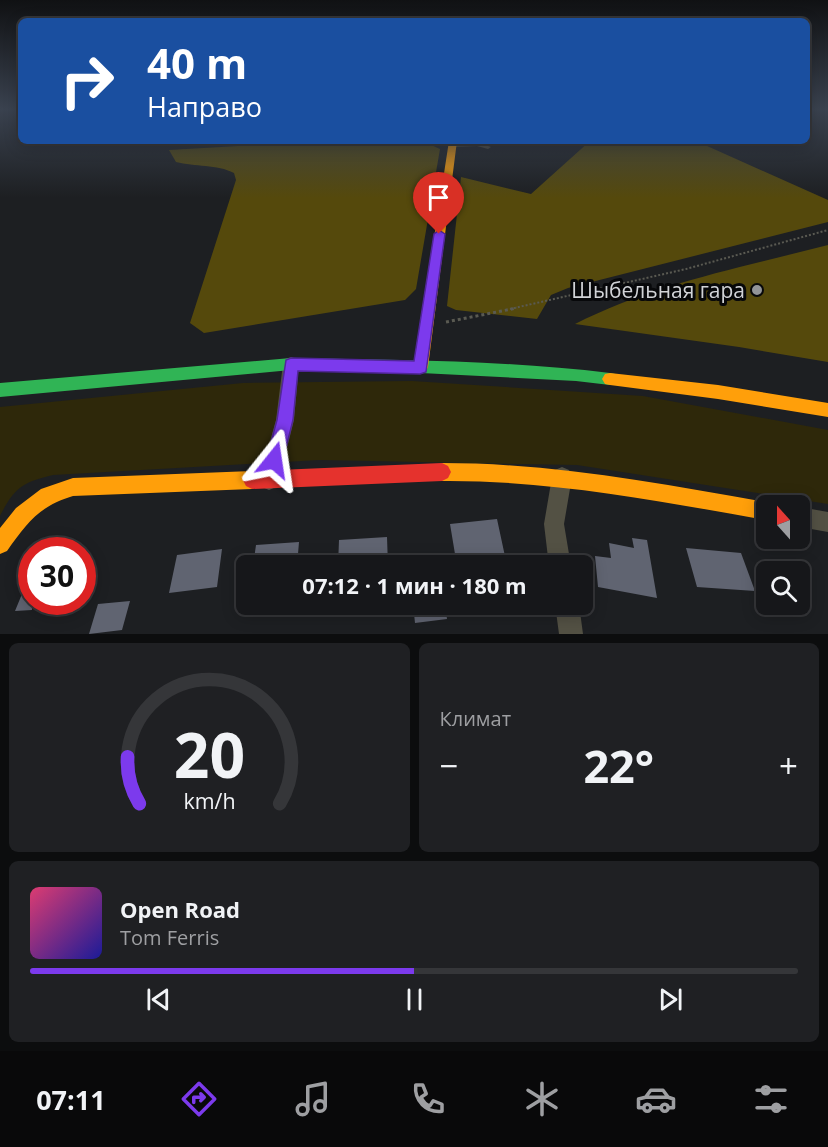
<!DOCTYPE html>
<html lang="ru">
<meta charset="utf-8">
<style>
:root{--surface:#16171a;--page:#1f2023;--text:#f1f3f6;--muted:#9e9fa2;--line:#353639;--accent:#7c3aed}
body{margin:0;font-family:"Open Sans",sans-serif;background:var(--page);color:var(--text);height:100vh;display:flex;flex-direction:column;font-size:22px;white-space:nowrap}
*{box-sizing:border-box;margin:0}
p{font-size:20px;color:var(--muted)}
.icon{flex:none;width:33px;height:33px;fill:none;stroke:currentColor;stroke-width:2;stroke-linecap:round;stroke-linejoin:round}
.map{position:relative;height:634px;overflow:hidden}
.details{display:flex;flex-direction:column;gap:9px;padding:9px;background:#0c0d0e;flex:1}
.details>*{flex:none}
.top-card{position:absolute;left:18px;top:18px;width:792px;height:126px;border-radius:9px;box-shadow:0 3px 15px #0003,0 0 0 2px var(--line);background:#1a4fa0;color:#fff;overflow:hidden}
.needle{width:39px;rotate:339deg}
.controls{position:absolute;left:756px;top:495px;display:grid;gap:12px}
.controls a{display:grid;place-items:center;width:54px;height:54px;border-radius:9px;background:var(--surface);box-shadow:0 3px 15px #0003,0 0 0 2px var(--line);font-size:30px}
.speed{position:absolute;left:18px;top:537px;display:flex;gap:12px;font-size:30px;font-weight:700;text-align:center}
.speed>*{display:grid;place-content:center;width:78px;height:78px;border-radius:50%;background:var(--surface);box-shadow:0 3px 15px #0003,0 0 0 2px var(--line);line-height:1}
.speed .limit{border:9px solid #d22;background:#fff;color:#111}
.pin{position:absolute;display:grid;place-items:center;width:51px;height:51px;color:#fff;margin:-62px -26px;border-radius:50% 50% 50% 0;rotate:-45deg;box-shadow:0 0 6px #0007}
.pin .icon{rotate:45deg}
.me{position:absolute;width:66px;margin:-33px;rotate:15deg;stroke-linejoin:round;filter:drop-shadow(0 0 4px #0008)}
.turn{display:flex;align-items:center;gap:21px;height:126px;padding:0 30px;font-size:27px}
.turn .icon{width:78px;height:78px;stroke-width:2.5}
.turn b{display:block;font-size:42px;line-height:51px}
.big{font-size:45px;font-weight:700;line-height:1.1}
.details .tile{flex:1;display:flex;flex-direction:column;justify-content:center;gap:9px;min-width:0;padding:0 21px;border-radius:9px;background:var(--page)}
.details .dial{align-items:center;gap:0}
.dial svg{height:156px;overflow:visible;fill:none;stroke:var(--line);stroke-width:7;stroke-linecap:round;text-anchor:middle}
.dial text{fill:var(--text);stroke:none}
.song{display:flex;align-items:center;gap:18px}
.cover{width:72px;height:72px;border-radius:9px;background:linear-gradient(135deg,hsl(340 70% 55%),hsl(240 70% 35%))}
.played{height:6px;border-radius:3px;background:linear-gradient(90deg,var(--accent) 50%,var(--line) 50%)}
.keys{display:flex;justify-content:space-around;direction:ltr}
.heat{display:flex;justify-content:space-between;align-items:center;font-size:33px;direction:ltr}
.details .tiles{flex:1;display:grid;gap:9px;grid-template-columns:1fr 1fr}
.tile:last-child{grid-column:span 2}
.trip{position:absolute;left:236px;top:555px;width:357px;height:60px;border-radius:9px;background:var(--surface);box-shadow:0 3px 15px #0003,0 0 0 2px var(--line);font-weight:700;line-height:60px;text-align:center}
.menu{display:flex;height:96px;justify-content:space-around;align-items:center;background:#09090a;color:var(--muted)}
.menu .icon{width:42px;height:42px}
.menu .current{color:var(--accent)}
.menu b{font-size:27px;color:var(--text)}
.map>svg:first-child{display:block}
.green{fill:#2e280a}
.forest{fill:#55490c}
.building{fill:#606471}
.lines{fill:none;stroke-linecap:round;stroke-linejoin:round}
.path-far1{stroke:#5a5a52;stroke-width:2;stroke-dasharray:2 2;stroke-linecap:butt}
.path{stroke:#5a5a52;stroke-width:3;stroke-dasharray:3 3;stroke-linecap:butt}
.lane{fill:#535144;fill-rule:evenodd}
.street{fill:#535144;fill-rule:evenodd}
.fast{fill:#30b455;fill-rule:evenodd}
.slow{fill:#ff9f0a;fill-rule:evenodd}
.jam{fill:#e5322d;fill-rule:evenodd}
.route{fill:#7c3aed;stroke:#51269a;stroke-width:1.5}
.poi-dot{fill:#929498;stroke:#07080a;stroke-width:2}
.labels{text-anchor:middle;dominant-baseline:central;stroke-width:6;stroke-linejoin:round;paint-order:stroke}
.poi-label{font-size:21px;fill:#d1d3d7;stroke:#07080a;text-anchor:end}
</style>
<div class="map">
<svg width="828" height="634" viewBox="0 0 828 634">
<rect width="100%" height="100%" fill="#1d1f22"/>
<!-- green -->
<path class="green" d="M412,381L643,396L828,430V504L577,465L319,460L53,475C23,482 14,488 0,516V407L243,383Z"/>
<!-- forest -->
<path class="forest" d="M590,141H696L828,200V222L568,288L551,295L537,319L456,310L447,306L461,177L531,194Z
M288,143H415L431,145L440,149L416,289L405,300L204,333L190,323L236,180L234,173C217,164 195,167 176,162L169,150Z
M828,245V362L739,347L575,324C653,284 743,267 828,245Z"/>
<!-- building -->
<path class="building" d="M497,519L506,561L457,566L450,524Z
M387,537L388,566H338L339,540Z
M632,538L647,540L657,598L598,587L595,556L611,558L609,543L634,548Z
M299,542L297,566H253L256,545Z
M686,548L741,553L755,591L697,587Z
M222,549L217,587L169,593L177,555Z
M31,572L32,610L15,611Z
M130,601L122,630L89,634L98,604Z
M413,604H445L447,619L415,623Z"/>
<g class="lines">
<!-- path-far1 -->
<path class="path-far1" d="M510,309L686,269L828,230"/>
<!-- path -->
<path class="path" d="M446,322L517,308"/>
<!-- lane -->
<path class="lane" d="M477,142L491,147L488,149L477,146L452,147L449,145L452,143Z"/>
<!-- street -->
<path class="street" d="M291,357L297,359L299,364L294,420L279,480L276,487L269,490L262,487L259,480L276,420L283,364L285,359Z
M562,467L569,470L572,477L564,524L571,566H549L544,524L552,477L555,470Z
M800,507L828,512V532L800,527Z
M555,604H579L583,634H559Z"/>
<!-- fast -->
<path class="fast" d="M291,358C397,360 504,360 610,373L615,374L618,379L615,384L610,385L576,381L421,373L291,370L0,397V383Z"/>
<!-- slow -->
<path class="slow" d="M449,141H457L428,367L426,371L421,373L416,371L414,367Z
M610,373L718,385L828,403V417L718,399L610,385L605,384L602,379L605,374Z
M442,463C552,463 658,483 766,502L773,506H766V520C658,501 552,480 442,481L436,478L433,472L436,466Z
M252,471L258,474L261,480L258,486L252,489L73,496C39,506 27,523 7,551L0,554V528L16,508L41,489L73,478Z"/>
<!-- jam -->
<path class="jam" d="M442,463L448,466L451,472L448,478L442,481L252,489L246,486L243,480L246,474L252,471Z"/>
</g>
<!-- sky -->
<linearGradient id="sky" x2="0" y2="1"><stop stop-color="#101113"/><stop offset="0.55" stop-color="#3a424f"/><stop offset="1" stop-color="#3a424f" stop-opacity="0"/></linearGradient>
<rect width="828" height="198" fill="url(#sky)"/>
<!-- route -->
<path class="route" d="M439,230L445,234L426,372L420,374L298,371L293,420L283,460L280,465L274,468L268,465L266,460L277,420L286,360L291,358L414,361L434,234Z"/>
<!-- markers -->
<circle class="poi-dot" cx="757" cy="290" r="6"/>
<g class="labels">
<!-- poi labels -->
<g class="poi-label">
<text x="745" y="290">Шыбельная гара</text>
</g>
</g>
</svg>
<div class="controls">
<a><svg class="needle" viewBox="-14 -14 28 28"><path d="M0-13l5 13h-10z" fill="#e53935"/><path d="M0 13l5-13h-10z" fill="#9e9fa2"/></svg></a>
<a><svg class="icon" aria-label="search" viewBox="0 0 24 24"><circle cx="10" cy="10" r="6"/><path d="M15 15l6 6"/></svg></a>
</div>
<div class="speed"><div class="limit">30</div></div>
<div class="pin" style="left:439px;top:234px;background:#d93025"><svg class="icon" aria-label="arrive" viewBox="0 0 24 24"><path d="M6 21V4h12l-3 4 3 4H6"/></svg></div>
<svg class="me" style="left:274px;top:460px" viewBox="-20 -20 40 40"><path d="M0-17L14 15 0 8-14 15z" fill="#7c3aed" stroke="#fff" stroke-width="4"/></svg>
<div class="trip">07:12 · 1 мин · 180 m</div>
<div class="top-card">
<div class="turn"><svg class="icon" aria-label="right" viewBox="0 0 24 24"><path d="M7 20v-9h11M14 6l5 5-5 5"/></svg><div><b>40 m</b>Направо</div></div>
</div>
</div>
<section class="details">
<div class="tiles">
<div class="tile dial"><svg viewBox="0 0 100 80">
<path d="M14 69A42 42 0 1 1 86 69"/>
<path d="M14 69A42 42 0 0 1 8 45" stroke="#7c3aed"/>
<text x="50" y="56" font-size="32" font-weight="700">20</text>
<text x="50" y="72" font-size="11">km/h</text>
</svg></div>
<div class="tile"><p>Климат</p>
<div class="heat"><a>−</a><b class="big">22°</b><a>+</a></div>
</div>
<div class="tile">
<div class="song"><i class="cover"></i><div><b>Open Road</b><p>Tom Ferris</p></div></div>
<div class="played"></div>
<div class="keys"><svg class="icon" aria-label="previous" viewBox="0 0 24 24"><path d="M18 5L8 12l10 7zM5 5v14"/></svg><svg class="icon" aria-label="pause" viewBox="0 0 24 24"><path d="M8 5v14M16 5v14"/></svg><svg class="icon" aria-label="next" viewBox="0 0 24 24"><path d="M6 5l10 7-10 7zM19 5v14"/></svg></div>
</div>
</div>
</section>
<nav class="menu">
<b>07:11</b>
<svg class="icon current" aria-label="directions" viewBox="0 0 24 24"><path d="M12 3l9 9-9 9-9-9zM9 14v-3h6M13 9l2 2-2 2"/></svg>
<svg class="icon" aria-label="music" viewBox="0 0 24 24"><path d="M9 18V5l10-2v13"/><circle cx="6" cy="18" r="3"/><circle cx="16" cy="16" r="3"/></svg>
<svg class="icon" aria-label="phone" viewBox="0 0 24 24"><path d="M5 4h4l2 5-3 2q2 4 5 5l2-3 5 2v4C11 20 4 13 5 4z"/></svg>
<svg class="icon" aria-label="climate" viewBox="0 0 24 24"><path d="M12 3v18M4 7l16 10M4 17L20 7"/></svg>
<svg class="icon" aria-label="car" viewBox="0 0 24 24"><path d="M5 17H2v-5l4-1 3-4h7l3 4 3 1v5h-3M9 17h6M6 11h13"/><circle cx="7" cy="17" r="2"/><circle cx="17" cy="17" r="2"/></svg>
<svg class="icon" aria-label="filters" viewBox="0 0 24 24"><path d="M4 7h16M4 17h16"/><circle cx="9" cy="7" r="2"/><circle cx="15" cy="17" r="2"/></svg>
</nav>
